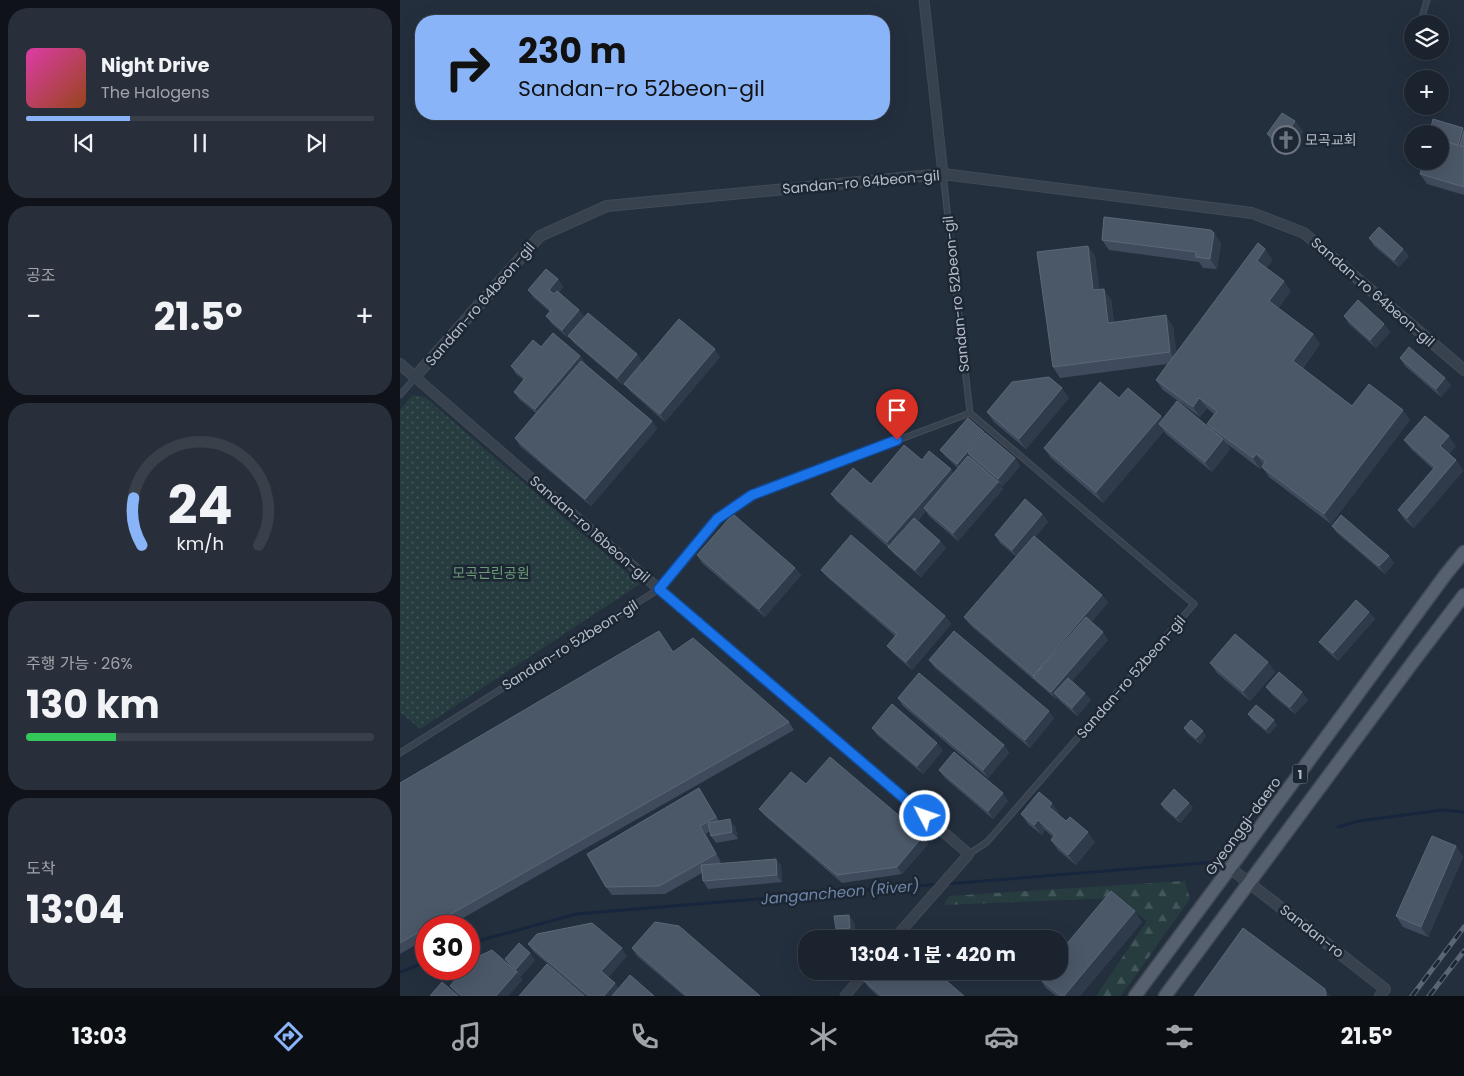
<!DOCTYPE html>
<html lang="ko">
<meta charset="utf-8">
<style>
:root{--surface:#1b232e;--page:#282f3a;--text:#f1f3f6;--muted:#a0a4aa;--line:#39404a;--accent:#8ab4f8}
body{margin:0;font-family:Poppins,"Noto Sans KR",sans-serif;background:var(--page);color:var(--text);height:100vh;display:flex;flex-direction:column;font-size:19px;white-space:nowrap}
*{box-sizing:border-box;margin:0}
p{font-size:16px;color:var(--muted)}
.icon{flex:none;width:28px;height:28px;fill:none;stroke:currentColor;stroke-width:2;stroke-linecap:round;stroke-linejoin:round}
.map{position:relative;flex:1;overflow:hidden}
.details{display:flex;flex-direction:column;gap:8px;padding:8px;background:#0f1319;width:400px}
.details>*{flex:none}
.hud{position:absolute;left:15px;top:15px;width:475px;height:105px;border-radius:20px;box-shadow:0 5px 20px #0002,0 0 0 1px var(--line);background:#8ab4f8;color:#111;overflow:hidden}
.buttons{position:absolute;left:1004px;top:15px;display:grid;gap:10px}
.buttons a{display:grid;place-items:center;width:45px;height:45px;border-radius:50%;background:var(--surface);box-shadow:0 5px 20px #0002,0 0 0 1px var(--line);font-size:25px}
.speed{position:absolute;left:15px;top:915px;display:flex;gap:10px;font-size:25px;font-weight:700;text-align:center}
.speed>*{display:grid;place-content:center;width:65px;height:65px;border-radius:50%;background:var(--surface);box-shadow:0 5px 20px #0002,0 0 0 1px var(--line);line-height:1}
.speed .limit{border:8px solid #d22;background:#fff;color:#111}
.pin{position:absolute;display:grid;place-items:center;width:42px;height:42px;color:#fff;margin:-51px -21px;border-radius:50% 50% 50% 0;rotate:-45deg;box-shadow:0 0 5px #0007}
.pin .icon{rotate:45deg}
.me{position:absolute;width:55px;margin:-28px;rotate:311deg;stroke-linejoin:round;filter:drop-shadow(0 0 4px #0008)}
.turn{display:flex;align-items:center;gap:18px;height:105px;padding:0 20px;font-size:22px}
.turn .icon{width:65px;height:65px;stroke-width:2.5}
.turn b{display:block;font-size:35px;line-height:42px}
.big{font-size:38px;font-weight:700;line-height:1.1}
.details .widget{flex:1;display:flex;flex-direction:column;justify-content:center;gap:8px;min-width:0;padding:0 18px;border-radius:20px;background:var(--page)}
.details .dial{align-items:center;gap:0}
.dial svg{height:130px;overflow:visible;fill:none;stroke:var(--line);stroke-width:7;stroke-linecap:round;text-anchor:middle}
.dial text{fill:var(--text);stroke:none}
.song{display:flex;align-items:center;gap:15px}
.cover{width:60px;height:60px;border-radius:8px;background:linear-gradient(135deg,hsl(320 70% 55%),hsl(20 70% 35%))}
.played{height:5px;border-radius:2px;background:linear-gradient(90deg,var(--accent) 30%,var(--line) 30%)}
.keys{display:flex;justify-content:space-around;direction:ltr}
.heat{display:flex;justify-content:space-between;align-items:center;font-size:28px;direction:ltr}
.charge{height:8px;border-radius:4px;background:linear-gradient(90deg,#34c759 26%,var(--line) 0)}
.trip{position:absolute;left:398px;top:930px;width:270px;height:50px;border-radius:20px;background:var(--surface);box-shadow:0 5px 20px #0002,0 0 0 1px var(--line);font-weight:700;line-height:50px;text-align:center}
.tab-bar{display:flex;height:80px;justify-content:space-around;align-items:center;background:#0b0e12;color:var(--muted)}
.tab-bar .icon{width:35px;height:35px}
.tab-bar .on{color:var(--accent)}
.tab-bar b{font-size:22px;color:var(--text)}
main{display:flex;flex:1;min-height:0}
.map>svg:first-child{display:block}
.forest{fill:url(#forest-firs)}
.park{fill:url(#park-dots)}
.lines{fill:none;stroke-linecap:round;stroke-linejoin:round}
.stream{stroke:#17263c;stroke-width:3}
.service-casing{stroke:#414a57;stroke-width:7}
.minor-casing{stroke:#414a57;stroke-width:11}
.tertiary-casing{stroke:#414a57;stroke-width:12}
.primary-casing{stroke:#414a57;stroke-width:15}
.service{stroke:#38414e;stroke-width:4.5}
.minor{stroke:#38414e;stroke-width:9}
.tertiary{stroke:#38414e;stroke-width:10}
.primary{stroke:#56606e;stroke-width:12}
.rail-casing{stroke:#5a6575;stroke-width:5}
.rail{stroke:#1d2633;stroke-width:3;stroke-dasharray:9;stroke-linecap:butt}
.wall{fill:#3f4b5c}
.shaded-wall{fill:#2f3b4b}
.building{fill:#4b5868;stroke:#5c6777}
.route-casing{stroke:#114b97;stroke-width:12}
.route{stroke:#1a73e8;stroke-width:9}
.labels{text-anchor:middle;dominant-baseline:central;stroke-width:5;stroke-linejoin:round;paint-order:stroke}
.shield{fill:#1d2633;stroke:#878f9c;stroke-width:1}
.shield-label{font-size:12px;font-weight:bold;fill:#b4bcc9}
.poi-label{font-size:14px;fill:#b4bcc9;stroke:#1d2633;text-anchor:start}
.street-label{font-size:14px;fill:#b4bcc9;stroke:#1d2633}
.park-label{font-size:14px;fill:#6b9a76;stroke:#1d2633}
.water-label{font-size:15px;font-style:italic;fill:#6d86a8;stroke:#1d2633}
</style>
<main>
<section class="details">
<div class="widget">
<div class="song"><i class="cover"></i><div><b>Night Drive</b><p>The Halogens</p></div></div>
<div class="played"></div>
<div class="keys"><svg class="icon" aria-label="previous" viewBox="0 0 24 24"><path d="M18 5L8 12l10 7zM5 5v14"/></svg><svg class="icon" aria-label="pause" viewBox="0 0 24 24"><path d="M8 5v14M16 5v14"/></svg><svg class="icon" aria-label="next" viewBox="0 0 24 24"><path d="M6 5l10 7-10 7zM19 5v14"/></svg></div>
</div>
<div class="widget"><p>공조</p>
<div class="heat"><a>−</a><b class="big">21.5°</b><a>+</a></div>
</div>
<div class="widget dial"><svg viewBox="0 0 100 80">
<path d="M14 69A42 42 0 1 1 86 69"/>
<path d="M14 69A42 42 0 0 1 9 40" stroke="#8ab4f8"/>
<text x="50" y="56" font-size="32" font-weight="700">24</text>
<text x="50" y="72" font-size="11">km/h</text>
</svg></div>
<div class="widget"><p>주행 가능 · 26%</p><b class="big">130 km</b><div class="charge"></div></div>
<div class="widget"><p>도착</p><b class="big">13:04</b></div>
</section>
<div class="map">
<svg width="1064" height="996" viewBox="0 0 1064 996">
<defs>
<pattern id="forest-firs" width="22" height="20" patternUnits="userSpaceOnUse" patternTransform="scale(1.25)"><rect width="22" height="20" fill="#263c3f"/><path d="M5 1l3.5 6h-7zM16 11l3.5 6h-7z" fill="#435659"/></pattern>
<pattern id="park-dots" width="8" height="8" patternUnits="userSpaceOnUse" patternTransform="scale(1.25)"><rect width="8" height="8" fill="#263c3f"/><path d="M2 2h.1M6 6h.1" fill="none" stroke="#435659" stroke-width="1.8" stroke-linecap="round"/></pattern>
</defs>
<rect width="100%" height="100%" fill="#242f3e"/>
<!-- forest -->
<path class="forest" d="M785,881L790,899L721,996H696L747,921L718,898L544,905L549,896Z"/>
<!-- park -->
<path class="park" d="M12,395L25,397L240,584L20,729L0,712V410Z"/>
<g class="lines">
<!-- stream -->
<path class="stream" d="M938,827L959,821L1042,810L1064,812
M546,884L816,862
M69,945L85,939L176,914L540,884
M0,972L26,962"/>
<defs>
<path id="service" d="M1023,14L1027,0
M543,174L570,413
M0,395L15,378
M0,753L259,589L317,519L352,495L570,413L794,604L587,842L569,854"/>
<path id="minor" d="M524,0L543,174
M15,377L259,589L569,854L494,939
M445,996L466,971"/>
<path id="tertiary" d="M0,364L15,377L140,236L207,206L543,174L852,213L904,233L1064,370
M830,868L985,989L980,996"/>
<path id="primary" d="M735,996L830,868L1046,574L1064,552
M765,996L1013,662L1064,595"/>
</defs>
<!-- service casing -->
<use href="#service" class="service-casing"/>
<!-- minor casing -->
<use href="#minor" class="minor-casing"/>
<!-- tertiary casing -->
<use href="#tertiary" class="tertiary-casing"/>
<!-- primary casing -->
<use href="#primary" class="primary-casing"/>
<!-- service -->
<use href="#service" class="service"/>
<!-- minor -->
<use href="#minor" class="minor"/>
<!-- tertiary -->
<use href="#tertiary" class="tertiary"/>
<!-- primary -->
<use href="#primary" class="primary"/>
<defs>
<path id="rail" d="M1012,996L1064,927
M1029,996L1064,951"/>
</defs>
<!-- rail casing -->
<use href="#rail" class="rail-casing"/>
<!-- rail -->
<use href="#rail" class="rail"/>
</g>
<!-- wall -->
<path class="wall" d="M895,121L903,132L888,154L875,145L867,134Z
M1063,128H1064V195L1027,184L1020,174Z
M969,238L1003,249L1009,256L999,267L974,246Z
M702,240L821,243L817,269L803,268L799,262L709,250Z
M688,246L695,256L699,289L711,299L714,322L773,326L776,352L873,260L866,268L891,291L878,308L913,334L920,344L903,368L952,406L1010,420L931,524L869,477L862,467L864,464L860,469L826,443L830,449L812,472L766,434L764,431L703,503L651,458L644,448L719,398L763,419L810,428L807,424L814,414L807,408L800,417L763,390L756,380L767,364L660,378L653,367Z
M158,279L163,287L159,292L179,310L184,317L237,354L242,362L223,385L174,343L169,336L167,337L152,324L146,316L150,312L133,297L128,290Z
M944,316L984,324L990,332L976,348L949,324Z
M141,347L180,356L185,363V364L252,421L257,429L191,506L120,446L115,438L136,413L119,399L114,392L124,380L116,374L111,366Z
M320,357L265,422L230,391L224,384Z
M1000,358L1051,385L1041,397L1005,366Z
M669,398L626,449L594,422L587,412Z
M568,418L615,458L620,466L603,486L598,482L603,489L558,541L529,516L526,511L518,521L546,548L521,577L494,554L488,547L436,501L431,494L471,484L522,460L554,473L558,468L546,457L540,450Z
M1004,440L1056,446L1049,454L1056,460L1063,471L1014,528L1005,520L998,510L1033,469L1012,450Z
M642,514L648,522L635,537L702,595L708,603L691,622L708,640L672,681L691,700L677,716L660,701L658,698L656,699L570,625L564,617L617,557L600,543L595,535Z
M932,526L989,556L994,563L985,574L937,533Z
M297,555L395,568L401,575L365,617L302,563Z
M421,570L545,616L551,624L512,670L493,653L487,646L495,636L427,577Z
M969,612L975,619L938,661L925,649L919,642Z
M529,660L654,718L630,748L535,668Z
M868,662L875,672L850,701L817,673L810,663Z
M866,687L908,700L895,714L872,695Z
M498,698L604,745L609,753L588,778L503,706Z
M848,714L877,725L869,734L852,720Z
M389,722L394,730L49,926H26V939L0,954V783Z
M472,728L543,750L523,774L477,735Z
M784,728L806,736L800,744L787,733Z
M539,770L608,801L593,819L545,778Z
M406,784L528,844L502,874L442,883L365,816L359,809Z
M304,796L319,821L335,826L338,839L316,843L311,836L310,831L306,834L321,862L317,864L376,859L381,866L382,882L308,889L303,881L302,873L265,894L212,895L206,887Z
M789,803L793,808L780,823L764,809L761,804Z
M659,813L658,814L666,821L695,842L676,865L658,850L651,840L653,837L645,830L642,835L628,824L621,814Z
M1056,846L1063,857L1028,937L1003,927L996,916Z
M454,922L456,935L441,937L436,929Z
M742,922L680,996H656L646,988L638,977Z
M128,944L227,956L208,977L215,983L218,988L254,996H185L134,952Z
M232,948L360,996H284L237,956Z
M105,959L135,960L121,976L118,973L122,980L108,996H59L56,993L50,986L110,966Z
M464,981L564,996H478L469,988Z"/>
<!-- shaded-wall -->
<path class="shaded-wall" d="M895,121L903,132L888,154L881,143Z
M1063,128H1064V148L1058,146Z
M814,233L821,243L817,269L810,259Z
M688,246L695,256L701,300L693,290Z
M865,249L873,260L864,271L857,261Z
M1003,249L1009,256L999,267L994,260Z
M158,279L163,287L154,298L149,290Z
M884,281L891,291L876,311L869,301Z
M704,289L711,299L715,333L708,323Z
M179,310L185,317L167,337L162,330Z
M766,315L773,326L778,363L770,352Z
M984,324L990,332L976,348L970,340Z
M913,334L920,344L900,371L893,361Z
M315,349L320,357L265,422L260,414Z
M237,354L242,362L223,385L217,378Z
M180,356L185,363L140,417L135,409Z
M1045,378L1051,385L1041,397L1036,389Z
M662,388L669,398L626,449L619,439Z
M799,398L807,408L800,417L793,407Z
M1003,410L1010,420L931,524L924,514Z
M761,416L768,427L759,424L764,431L703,503L696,492Z
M252,421L257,429L191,506L185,499Z
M584,432L590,439L568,453L572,460L562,471L557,464Z
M1049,436L1056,446L1047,457L1040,446Z
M823,439L830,449L812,472L805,462Z
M856,454L863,464L860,469L853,458Z
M615,458L620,466L603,486L598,479Z
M1056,460L1063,471L1014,528L1007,518Z
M551,469L556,477L524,508L526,511L493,550L487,542Z
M598,482L603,489L558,541L553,533Z
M642,514L648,522L617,557L612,550Z
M540,541L546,548L521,577L515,570Z
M989,556L994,563L985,574L979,566Z
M395,568L401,575L365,617L359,609Z
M702,595L708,603L639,682L633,677L638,684L633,676Z
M969,612L975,619L938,661L933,653Z
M545,616L551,624L512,670L506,662Z
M703,632L708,640L658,697L654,693L658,698L656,699L651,692Z
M868,662L875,672L850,701L843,691Z
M902,692L908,700L895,714L890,707Z
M685,693L691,700L677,716L672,708Z
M649,711L654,718L630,748L625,740Z
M874,720L877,725L869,734L866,729Z
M803,731L806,736L800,744L796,738Z
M537,743L543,750L523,774L517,766Z
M604,745L609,753L588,778L583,770Z
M603,793L608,801L593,819L588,811Z
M652,803L659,813L656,817L649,807Z
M789,803L793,808L780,823L776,817Z
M330,819L335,826L338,839L332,832Z
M638,820L645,830L642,835L634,825Z
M300,826L306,834L321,862L316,854Z
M688,832L695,842L676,865L668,855Z
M523,836L528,844L502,874L497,867Z
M1056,846L1063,857L1028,937L1021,927Z
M376,859L381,866L382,882L377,875Z
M735,911L742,922L680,996H664Z
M449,915L454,922L456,935L450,928Z
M222,948L227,956L207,979L201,971Z
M130,953L135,960L121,976L116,969Z
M117,972L122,980L108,996H96Z
M215,983L220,991L216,996H204Z
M925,989L930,996H926Z"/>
<!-- building -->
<path class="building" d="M882,113L895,121L881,143L867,134Z
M1033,119L1063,128L1058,145L1040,140V134H1029Z
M1064,131V147L1060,145Z
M1040,140L1064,147V187L1020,174L1024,161H1040Z
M704,217L811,230L814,233L810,259L796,257V252L702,240Z
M979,227L1003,249L994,260L969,238Z
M858,243L865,249L857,261L884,281L869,301L913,334L893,361L952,406L969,384L1003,410L924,514L862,467L866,461L856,454L853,458L807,424L817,411L799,398L793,407L756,380Z
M688,246L693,290L704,289L708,323L766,315L770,352L653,367L637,252Z
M146,269L158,279L149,290L154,294L157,291L179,310L162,330L146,316L151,310L128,290Z
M958,300L984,324L970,340L944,316Z
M188,313L237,354L217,378L168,336Z
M279,319L315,349L260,414L224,384Z
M153,333L180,356L135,409L114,392L125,378L111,366L133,340L141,347Z
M1009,347L1045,378L1036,389L1000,358Z
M181,361L252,421L185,499L115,438Z
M649,377L662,388L619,439L587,412L612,382Z
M700,382L719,398L728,388L761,416L696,492L644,448Z
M777,401L823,439L805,462L759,424Z
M1025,416L1049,436L1040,446L1056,460L1007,518L998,510L1035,467L1004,440Z
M568,418L584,432L557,464L540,450Z
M585,433L615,458L598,479L568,453Z
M504,445L522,460L529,451L551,469L487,542L431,494L453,468L471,484Z
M568,456L598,482L553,533L524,508Z
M625,499L642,514L612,550L595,535Z
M333,514L395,568L359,609L297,555Z
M941,515L989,556L979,566L932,526Z
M514,518L540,541L515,570L488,547Z
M451,535L545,616L506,662L487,646L497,634L421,570Z
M634,536L702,595L633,676L564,617Z
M956,600L969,612L933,653L919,642Z
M686,617L703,632L651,692L633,677Z
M259,631L273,652L293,638L389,722L30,926H26V928L0,943V783Z
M554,631L649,711L625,740L529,660Z
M835,634L868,662L843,691L810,663Z
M879,672L902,692L890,707L866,687Z
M519,673L604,745L583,770L498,698Z
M668,678L685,693L672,708L654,693Z
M492,704L537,743L517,766L472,728Z
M856,705L874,720L866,729L848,714Z
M791,720L803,731L796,738L784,728Z
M554,752L603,793L588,811L539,770Z
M430,757L523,836L497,867L437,875L359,809L391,772L406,784Z
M299,788L316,817L300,826L316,854L259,886L206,887L187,854Z
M774,789L789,803L776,817L761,804Z
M639,792L652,803L649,807L666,821L670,817L688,832L668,855L651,840L655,835L638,820L634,825L621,814Z
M330,819L332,832L311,836L308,823Z
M1032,836L1056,846L1021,927L996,916Z
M376,859L377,875L303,881L301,865Z
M711,891L735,911L664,996H661L638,977L644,971H659V953Z
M449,915L450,928L436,929L434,916Z
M255,922L279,926L360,996H287L232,948Z
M192,923L222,948L201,971L215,983L204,996H189L128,944L137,934Z
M843,928L925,989L926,996H794Z
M119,943L130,953L116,969L105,959Z
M92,950L117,972L96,996H62L50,986L64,969H69V964L73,959Z
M147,964L184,996H119Z
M472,971H535L564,996H482L464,981Z
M230,975L254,996H212Z
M42,982L58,996H30Z"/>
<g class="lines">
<defs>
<path id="route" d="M497,440L352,495L317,519L259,589L525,816"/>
</defs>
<!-- route casing -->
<use href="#route" class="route-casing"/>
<!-- route -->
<use href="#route" class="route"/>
</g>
<!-- icons -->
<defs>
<symbol id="church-ring" viewBox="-11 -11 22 22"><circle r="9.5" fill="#1d2633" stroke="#6b7280" stroke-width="1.5"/><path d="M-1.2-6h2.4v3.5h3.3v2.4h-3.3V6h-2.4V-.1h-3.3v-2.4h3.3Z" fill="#6b7280"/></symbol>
</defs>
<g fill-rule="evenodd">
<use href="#church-ring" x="870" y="124" width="32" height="32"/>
</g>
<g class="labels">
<!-- shield labels -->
<rect class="shield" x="892.5" y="764.5" width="15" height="19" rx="4"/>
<g class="shield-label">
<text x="900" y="774">1</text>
</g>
<!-- poi labels -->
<g class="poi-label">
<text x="905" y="140">모곡교회</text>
</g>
<!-- street labels -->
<g class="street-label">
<text transform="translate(461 182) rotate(-5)">Sandan-ro 64beon-gil</text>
<text transform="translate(973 292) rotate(41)">Sandan-ro 64beon-gil</text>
<text transform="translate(556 294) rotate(-96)">Sandan-ro 52beon-gil</text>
<text transform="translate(80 304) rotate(-49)">Sandan-ro 64beon-gil</text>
<text transform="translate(190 529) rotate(41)">Sandan-ro 16beon-gil</text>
<text transform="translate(170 645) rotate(-32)">Sandan-ro 52beon-gil</text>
<text transform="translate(731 677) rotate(-49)">Sandan-ro 52beon-gil</text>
<text transform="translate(843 826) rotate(-54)">Gyeonggi-daero</text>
<text transform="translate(912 931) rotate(38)">Sandan-ro</text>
</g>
<!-- park labels -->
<g class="park-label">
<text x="91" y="573">모곡근린공원</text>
</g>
<!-- water labels -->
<g class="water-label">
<text transform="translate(440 892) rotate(-5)">Jangancheon (River)</text>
</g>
</g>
</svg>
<div class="buttons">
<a><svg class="icon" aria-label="layers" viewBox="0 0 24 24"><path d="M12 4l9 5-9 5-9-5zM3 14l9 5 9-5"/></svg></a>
<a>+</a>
<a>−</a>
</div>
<div class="speed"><div class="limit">30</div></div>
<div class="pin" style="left:497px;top:440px;background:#d93025"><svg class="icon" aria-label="arrive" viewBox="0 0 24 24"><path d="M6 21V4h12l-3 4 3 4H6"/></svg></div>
<svg class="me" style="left:525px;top:816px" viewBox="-20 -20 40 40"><circle r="17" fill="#1a73e8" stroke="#fff" stroke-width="3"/><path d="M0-11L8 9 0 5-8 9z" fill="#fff"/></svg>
<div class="trip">13:04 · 1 분 · 420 m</div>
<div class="hud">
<div class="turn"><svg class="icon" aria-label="right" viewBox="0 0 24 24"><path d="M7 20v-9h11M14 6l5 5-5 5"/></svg><div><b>230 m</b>Sandan-ro 52beon-gil</div></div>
</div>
</div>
</main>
<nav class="tab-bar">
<b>13:03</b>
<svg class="icon on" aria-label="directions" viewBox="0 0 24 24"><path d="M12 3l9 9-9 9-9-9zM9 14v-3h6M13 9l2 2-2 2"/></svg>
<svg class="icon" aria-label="music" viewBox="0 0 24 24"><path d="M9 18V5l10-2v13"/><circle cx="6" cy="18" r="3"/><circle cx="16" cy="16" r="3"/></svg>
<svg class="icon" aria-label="phone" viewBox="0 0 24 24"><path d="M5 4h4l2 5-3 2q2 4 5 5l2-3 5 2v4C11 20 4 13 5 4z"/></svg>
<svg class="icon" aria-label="climate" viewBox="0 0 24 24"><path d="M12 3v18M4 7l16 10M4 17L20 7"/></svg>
<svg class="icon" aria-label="car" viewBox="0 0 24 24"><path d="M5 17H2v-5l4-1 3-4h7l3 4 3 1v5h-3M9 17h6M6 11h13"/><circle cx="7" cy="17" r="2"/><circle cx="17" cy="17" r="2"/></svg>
<svg class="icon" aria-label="filters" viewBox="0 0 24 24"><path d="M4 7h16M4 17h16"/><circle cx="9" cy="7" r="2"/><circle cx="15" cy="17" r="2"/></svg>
<b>21.5°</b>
</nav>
